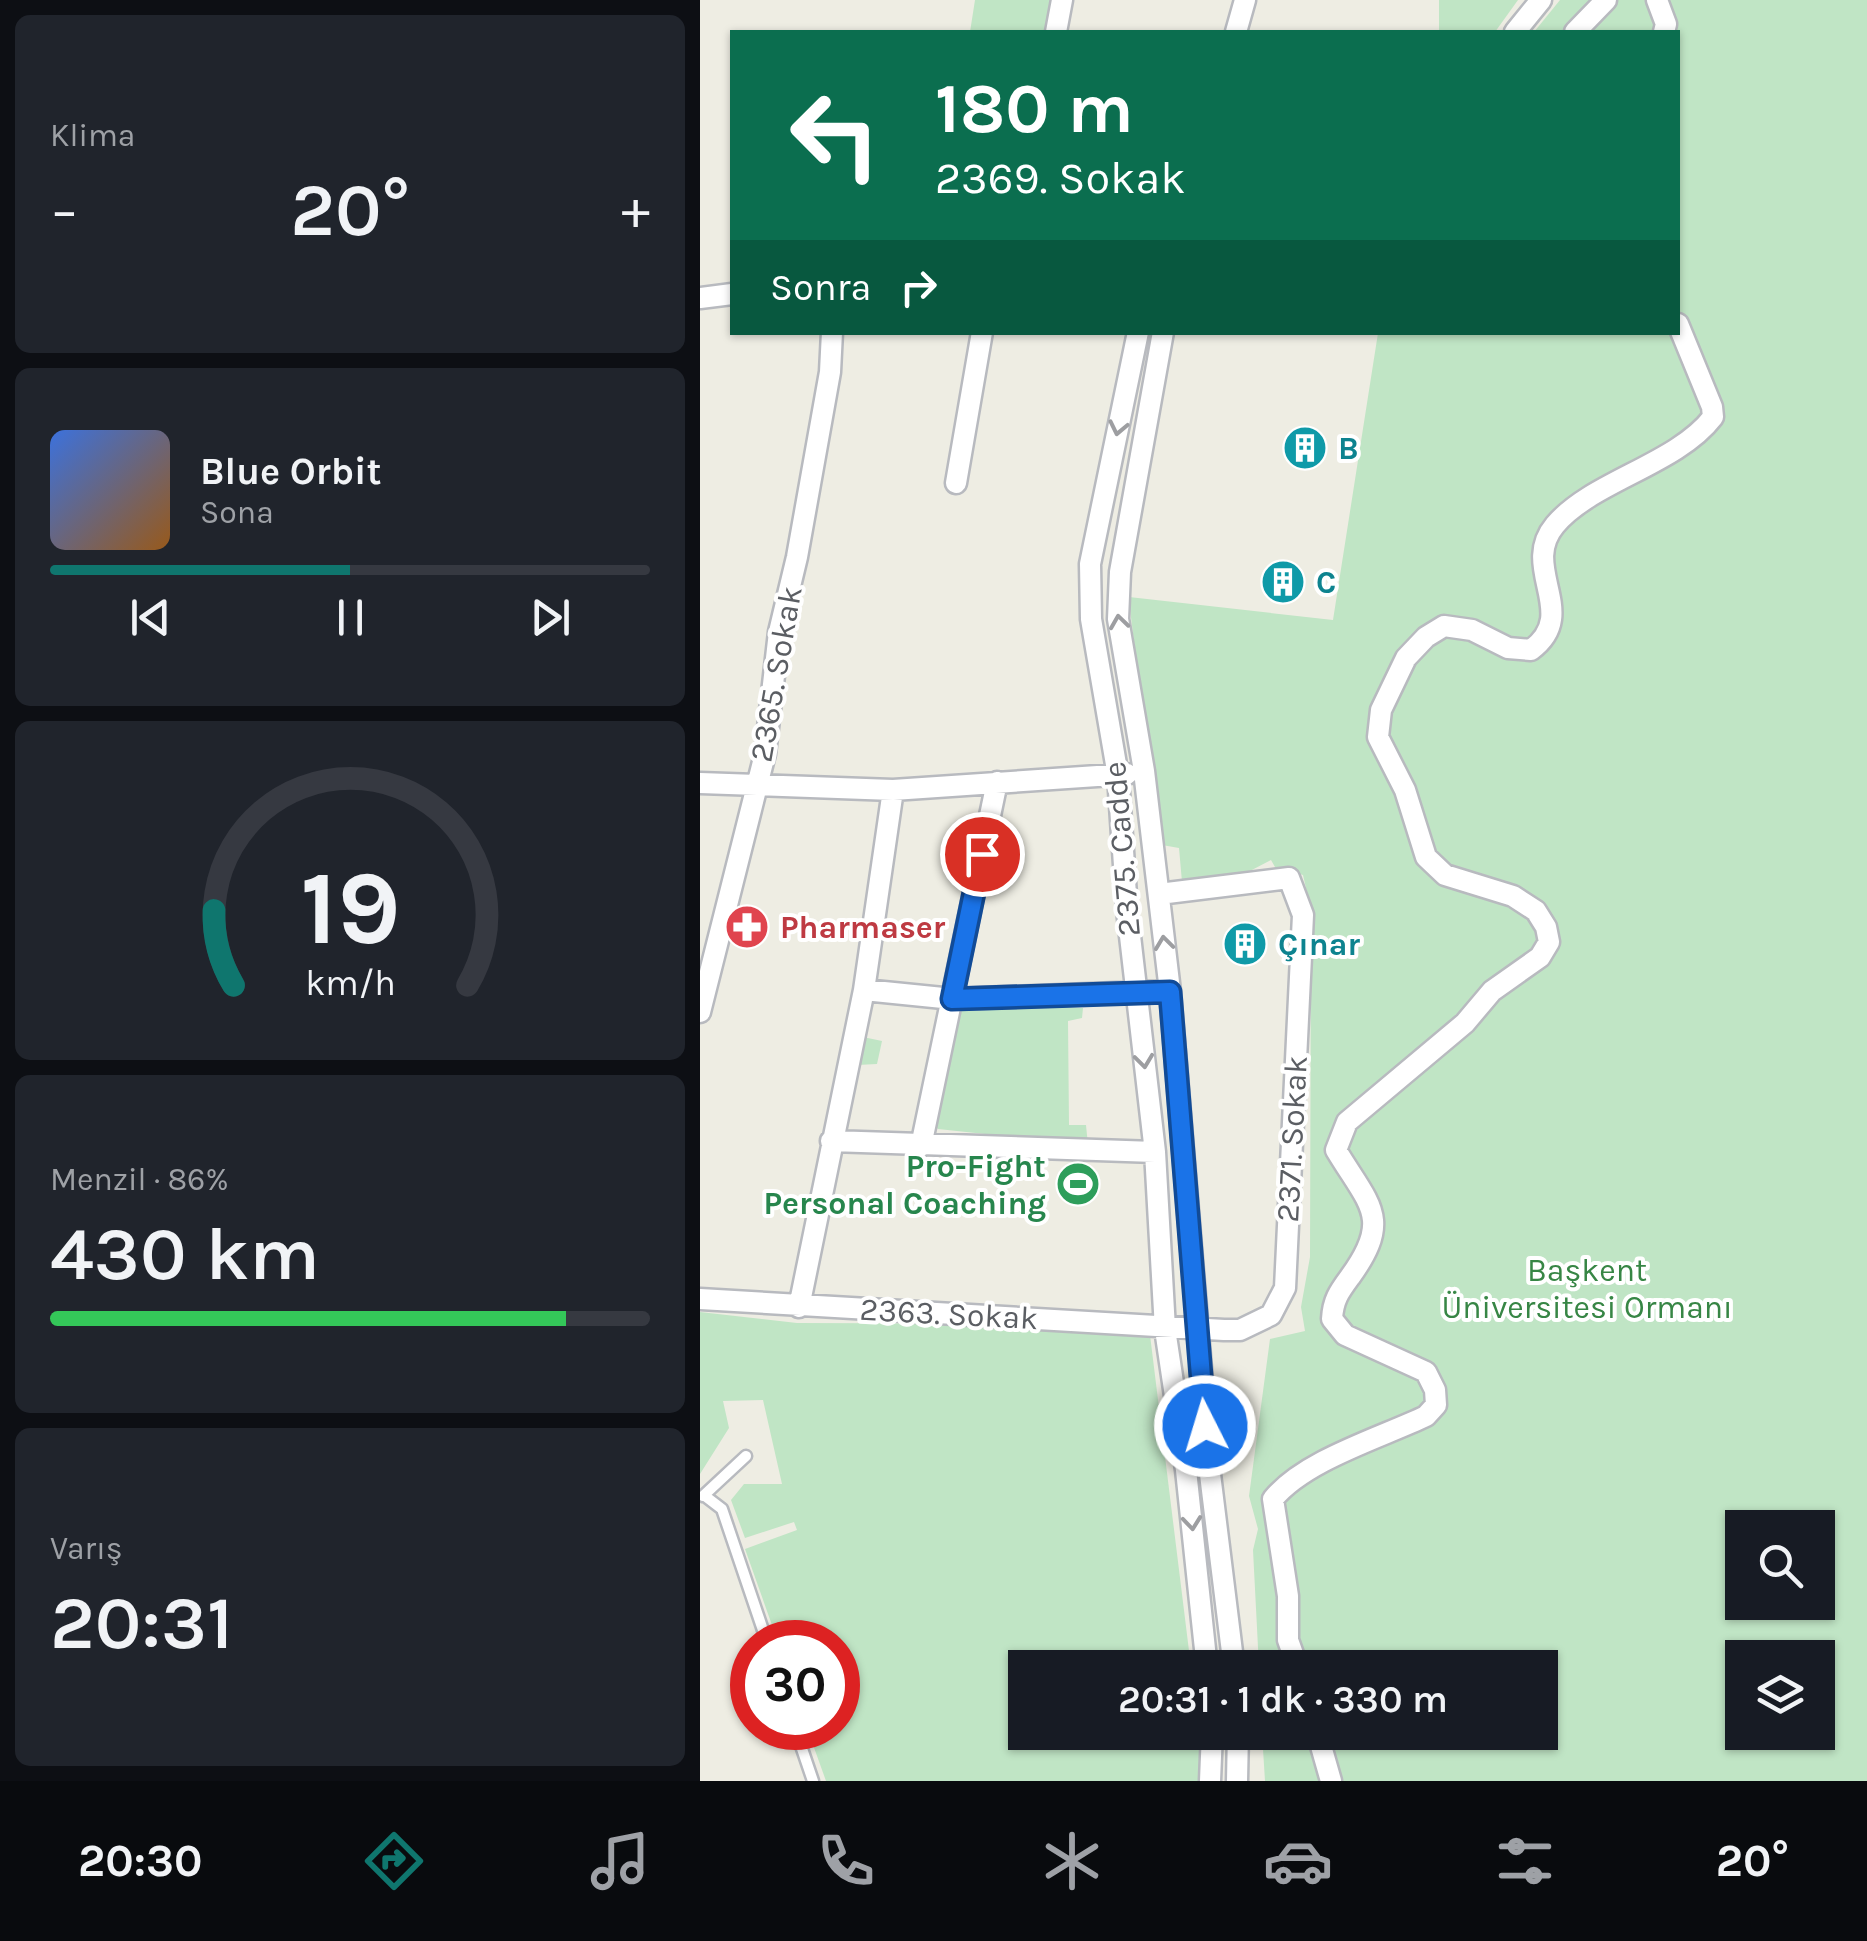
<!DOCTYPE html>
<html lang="tr">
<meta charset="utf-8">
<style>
:root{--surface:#171b24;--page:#20242c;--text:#f1f3f6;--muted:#9ea1a6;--line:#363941;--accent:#0f766e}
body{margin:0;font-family:Karla,sans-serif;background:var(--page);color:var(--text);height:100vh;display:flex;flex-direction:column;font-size:38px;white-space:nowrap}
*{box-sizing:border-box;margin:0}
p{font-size:32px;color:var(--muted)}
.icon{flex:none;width:55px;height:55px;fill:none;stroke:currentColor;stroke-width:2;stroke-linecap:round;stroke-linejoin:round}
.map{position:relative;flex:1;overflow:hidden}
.side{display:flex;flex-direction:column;gap:15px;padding:15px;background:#0d0f14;width:700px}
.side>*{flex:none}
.guide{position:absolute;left:30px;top:30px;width:950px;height:305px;border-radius:0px;box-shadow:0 2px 8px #0004;background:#0b6e4f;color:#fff;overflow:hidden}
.tools{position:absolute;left:1025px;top:1510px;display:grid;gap:20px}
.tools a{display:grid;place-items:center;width:110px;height:110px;border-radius:0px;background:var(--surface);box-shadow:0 2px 8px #0004;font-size:50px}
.speed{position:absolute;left:30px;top:1620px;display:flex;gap:20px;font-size:50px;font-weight:700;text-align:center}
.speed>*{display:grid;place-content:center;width:130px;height:130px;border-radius:50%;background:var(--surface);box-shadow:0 2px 8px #0004;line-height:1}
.speed .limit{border:15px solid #d22;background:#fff;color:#111}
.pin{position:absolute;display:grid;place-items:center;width:85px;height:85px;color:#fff;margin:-42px;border:5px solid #fff;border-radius:50%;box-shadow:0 2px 10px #0007}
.me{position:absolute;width:110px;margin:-55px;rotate:355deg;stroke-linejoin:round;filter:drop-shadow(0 0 8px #0008)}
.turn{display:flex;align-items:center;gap:35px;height:210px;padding:0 40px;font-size:45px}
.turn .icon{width:130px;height:130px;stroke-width:2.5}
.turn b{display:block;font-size:70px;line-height:85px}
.then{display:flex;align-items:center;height:95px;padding:0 40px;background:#0003;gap:20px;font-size:38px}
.big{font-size:75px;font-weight:600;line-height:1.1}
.side .card{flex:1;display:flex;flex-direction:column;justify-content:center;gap:15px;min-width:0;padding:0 35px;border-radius:15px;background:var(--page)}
.side .dial{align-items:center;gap:0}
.dial svg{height:260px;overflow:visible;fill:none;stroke:var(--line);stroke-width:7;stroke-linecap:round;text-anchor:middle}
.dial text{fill:var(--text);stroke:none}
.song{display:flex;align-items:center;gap:30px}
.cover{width:120px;height:120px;border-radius:15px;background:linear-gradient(135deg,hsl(220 70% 55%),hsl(30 70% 35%))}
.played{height:10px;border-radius:5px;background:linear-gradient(90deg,var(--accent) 50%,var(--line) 50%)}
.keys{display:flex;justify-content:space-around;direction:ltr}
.heat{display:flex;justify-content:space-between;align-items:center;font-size:55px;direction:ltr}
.charge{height:15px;border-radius:8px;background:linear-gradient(90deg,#34c759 86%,var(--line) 0)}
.trip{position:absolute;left:308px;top:1650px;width:550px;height:100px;border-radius:0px;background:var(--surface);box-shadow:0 2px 8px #0004;font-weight:600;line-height:100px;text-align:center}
.menu{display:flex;height:160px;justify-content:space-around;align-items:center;background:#090b0e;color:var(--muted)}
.menu .icon{width:70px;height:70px}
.menu .selected{color:var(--accent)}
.menu b{font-size:45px;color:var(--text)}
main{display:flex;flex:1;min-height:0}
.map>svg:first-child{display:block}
.green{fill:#c0e5c5;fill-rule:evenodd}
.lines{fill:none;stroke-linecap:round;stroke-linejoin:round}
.service-casing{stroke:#b8babf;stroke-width:15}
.minor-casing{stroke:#b8babf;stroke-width:25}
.service{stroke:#fff;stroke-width:10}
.minor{stroke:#fff;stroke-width:20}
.oneway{stroke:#9d9ea1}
.route-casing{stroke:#114b97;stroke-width:25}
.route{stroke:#1a73e8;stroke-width:18}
.labels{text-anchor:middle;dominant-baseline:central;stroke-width:8;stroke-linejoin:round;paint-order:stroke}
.culture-label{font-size:32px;font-weight:bold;fill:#0d838f;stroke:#fff;text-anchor:start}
.street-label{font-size:32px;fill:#5b5e63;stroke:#fff}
.health-label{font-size:32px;font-weight:bold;fill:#be3a42;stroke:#fff;text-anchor:start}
.leisure-label{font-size:32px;font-weight:bold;fill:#27864d;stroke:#fff;text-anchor:end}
.park-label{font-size:32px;fill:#378645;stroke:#fff}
</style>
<main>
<section class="side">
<div class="card"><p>Klima</p>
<div class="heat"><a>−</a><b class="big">20°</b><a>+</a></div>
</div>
<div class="card">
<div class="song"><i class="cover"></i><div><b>Blue Orbit</b><p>Sona</p></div></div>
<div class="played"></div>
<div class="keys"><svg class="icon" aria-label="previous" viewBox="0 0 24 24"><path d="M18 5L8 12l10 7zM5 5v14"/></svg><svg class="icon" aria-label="pause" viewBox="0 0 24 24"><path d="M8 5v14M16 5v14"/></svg><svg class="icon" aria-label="next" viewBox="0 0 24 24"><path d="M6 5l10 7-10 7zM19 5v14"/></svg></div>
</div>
<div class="card dial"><svg viewBox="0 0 100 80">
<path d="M14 69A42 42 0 1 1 86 69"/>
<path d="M14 69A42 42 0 0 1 8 46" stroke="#0f766e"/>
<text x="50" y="56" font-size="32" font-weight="700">19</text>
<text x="50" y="72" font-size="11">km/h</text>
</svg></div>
<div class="card"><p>Menzil · 86%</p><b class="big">430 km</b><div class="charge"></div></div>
<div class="card"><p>Varış</p><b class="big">20:31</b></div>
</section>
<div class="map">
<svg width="1167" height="1781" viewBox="0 0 1167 1781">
<rect width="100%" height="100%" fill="#eeede3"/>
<!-- green -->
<path class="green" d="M275,0H358L351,32H270Z
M739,0H818L795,32H739Z
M860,0H1167V1781H565L562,1733L840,1732V1668L559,1667L553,1550L558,1529L549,1496L570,1339L605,1331L601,1307L610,1257L611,910L603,875L575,867L571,860L548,872L482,882L479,848L462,845C458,762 436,680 429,597L633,620L678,333L978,332V32H834ZM1042,1528H1118V1602H1042ZM1042,1658H1118V1732H1042Z
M261,1003L383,1008L382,1018L368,1021L369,1125H386L388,1145L238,1129L233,1124Z
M163,1037L182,1041L177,1064L157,1065Z
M0,1312L97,1323L441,1324L450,1335L491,1667L325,1668V1732L499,1733L504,1769L502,1781H126L107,1728H138V1642H78L45,1549L97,1530L94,1522L45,1538L31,1500L44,1484H82L63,1400L23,1401L29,1428L0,1474Z"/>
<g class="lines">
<defs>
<path id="service" d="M3,1496L46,1456
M5,1496L22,1509L67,1642
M95,1728L113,1781"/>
<path id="minor" d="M957,0L966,24L964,32
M356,32L362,0
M536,32L545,0
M815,32L841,0
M875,32L906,0
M0,298L32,294
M438,332L390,564L391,619L418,776L427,910L455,1152L465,1329L486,1470L507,1668
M463,332L420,572L418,619L444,771L470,991L509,1466L534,1668
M256,483L282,332
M0,783L193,790L427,774
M164,990L253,999L470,991
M0,1012L65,754L79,632L97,557L130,372L132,332
M131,1141L455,1152
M221,1146L297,782
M0,1299L524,1330H540L571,1315L585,1288L603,915L589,878L459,894
M99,1307L164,990L193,790
M598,1668L588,1640V1596L573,1499C605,1460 680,1438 726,1416L736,1405L735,1390L726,1372L645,1335L632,1319C633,1300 639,1292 650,1277C693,1218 669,1205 636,1150L647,1122L765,1023L792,991L840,957L849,942L846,927L836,911L813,896L745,875L726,857L705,790L678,737L681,710L706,658L726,637L744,626L772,630L808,648L831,650C881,613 819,568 855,525C892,481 976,465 1013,417L1012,407L978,324
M617,1732L631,1781
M510,1781L512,1732
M537,1781L538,1732"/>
</defs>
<!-- service casing -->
<use href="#service" class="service-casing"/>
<!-- minor casing -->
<use href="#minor" class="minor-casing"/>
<!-- service -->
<use href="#service" class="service"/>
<!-- minor -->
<use href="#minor" class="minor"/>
</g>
<!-- one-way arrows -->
<defs><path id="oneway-chevron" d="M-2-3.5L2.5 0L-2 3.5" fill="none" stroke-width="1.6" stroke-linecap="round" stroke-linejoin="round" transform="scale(2.5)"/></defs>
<g class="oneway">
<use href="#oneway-chevron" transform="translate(418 428) rotate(102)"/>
<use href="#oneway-chevron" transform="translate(419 622) rotate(-98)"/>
<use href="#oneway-chevron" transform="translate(464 943) rotate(-97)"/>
<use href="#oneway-chevron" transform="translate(444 1061) rotate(83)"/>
<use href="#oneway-chevron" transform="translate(492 1523) rotate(84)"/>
</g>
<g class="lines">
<defs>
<path id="route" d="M282,854L252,999L470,992L505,1426"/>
</defs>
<!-- route casing -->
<use href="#route" class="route-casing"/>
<!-- route -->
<use href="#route" class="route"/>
</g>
<!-- icons -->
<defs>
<symbol id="building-disc" viewBox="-11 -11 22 22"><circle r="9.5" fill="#0f9aa8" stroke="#fff"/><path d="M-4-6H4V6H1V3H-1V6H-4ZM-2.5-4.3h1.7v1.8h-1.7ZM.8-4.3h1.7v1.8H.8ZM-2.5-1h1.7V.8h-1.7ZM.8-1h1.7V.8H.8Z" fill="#fff"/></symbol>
<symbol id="pharmacy-disc" viewBox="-11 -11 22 22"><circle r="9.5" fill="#e0444e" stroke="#fff"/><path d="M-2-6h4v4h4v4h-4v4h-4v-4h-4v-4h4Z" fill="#fff"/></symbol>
<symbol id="stadium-disc" viewBox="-11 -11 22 22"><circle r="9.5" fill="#2e9e5b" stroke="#fff"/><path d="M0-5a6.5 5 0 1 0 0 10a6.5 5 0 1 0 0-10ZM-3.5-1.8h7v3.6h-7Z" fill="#fff"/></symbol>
</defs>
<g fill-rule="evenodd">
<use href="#building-disc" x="580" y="423" width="50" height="50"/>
<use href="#building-disc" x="558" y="557" width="50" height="50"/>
<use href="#pharmacy-disc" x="22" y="902" width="50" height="50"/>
<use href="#building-disc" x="520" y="919" width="50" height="50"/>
<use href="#stadium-disc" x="353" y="1159" width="50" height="50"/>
</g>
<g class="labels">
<!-- culture labels -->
<g class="culture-label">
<text x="638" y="448">B</text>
<text x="616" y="582">C</text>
<text x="578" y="944">Çınar</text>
</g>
<!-- street labels -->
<g class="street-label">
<text transform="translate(76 674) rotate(-80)">2365. Sokak</text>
<text transform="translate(422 849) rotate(-95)">2375. Cadde</text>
<text transform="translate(592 1139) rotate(-87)">2371. Sokak</text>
<text transform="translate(249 1314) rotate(3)">2363. Sokak</text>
</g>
<!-- health labels -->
<g class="health-label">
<text x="80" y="927">Pharmaser</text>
</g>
<!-- leisure labels -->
<g class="leisure-label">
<text x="346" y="1166">Pro-Fight<tspan x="346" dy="37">Personal Coaching</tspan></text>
</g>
<!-- park labels -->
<g class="park-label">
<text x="887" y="1270">Başkent<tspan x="887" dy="37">Üniversitesi Ormanı</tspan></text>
</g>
</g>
</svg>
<div class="tools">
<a><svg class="icon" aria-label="search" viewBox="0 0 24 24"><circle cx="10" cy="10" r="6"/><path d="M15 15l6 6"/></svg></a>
<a><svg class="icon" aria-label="layers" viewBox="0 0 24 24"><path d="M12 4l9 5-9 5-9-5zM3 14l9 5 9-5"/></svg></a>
</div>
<div class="speed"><div class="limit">30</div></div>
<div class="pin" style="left:282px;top:854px;background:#d93025"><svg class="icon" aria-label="arrive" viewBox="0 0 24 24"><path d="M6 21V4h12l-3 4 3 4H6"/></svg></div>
<svg class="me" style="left:505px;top:1426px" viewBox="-20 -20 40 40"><circle r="17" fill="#1a73e8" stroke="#fff" stroke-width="3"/><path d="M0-11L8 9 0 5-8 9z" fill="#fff"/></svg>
<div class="trip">20:31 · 1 dk · 330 m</div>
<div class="guide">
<div class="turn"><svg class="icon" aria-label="left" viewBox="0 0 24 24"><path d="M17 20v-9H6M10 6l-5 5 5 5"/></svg><div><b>180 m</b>2369. Sokak</div></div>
<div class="then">Sonra<svg class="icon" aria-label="right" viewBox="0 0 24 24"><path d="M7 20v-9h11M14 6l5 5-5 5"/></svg></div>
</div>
</div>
</main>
<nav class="menu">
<b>20:30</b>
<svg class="icon selected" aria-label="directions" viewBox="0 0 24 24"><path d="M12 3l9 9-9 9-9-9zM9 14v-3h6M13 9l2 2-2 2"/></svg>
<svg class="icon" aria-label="music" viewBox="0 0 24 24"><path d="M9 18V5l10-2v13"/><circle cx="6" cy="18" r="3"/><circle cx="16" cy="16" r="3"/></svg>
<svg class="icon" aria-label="phone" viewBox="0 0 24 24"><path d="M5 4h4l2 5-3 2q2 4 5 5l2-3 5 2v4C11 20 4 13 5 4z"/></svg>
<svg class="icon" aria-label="climate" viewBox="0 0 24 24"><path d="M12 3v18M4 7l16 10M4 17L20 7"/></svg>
<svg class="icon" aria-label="car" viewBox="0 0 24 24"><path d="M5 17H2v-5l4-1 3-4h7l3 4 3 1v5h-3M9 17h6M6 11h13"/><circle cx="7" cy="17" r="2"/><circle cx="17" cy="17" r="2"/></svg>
<svg class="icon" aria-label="filters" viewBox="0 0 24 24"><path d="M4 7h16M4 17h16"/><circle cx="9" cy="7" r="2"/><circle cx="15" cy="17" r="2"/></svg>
<b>20°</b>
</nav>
